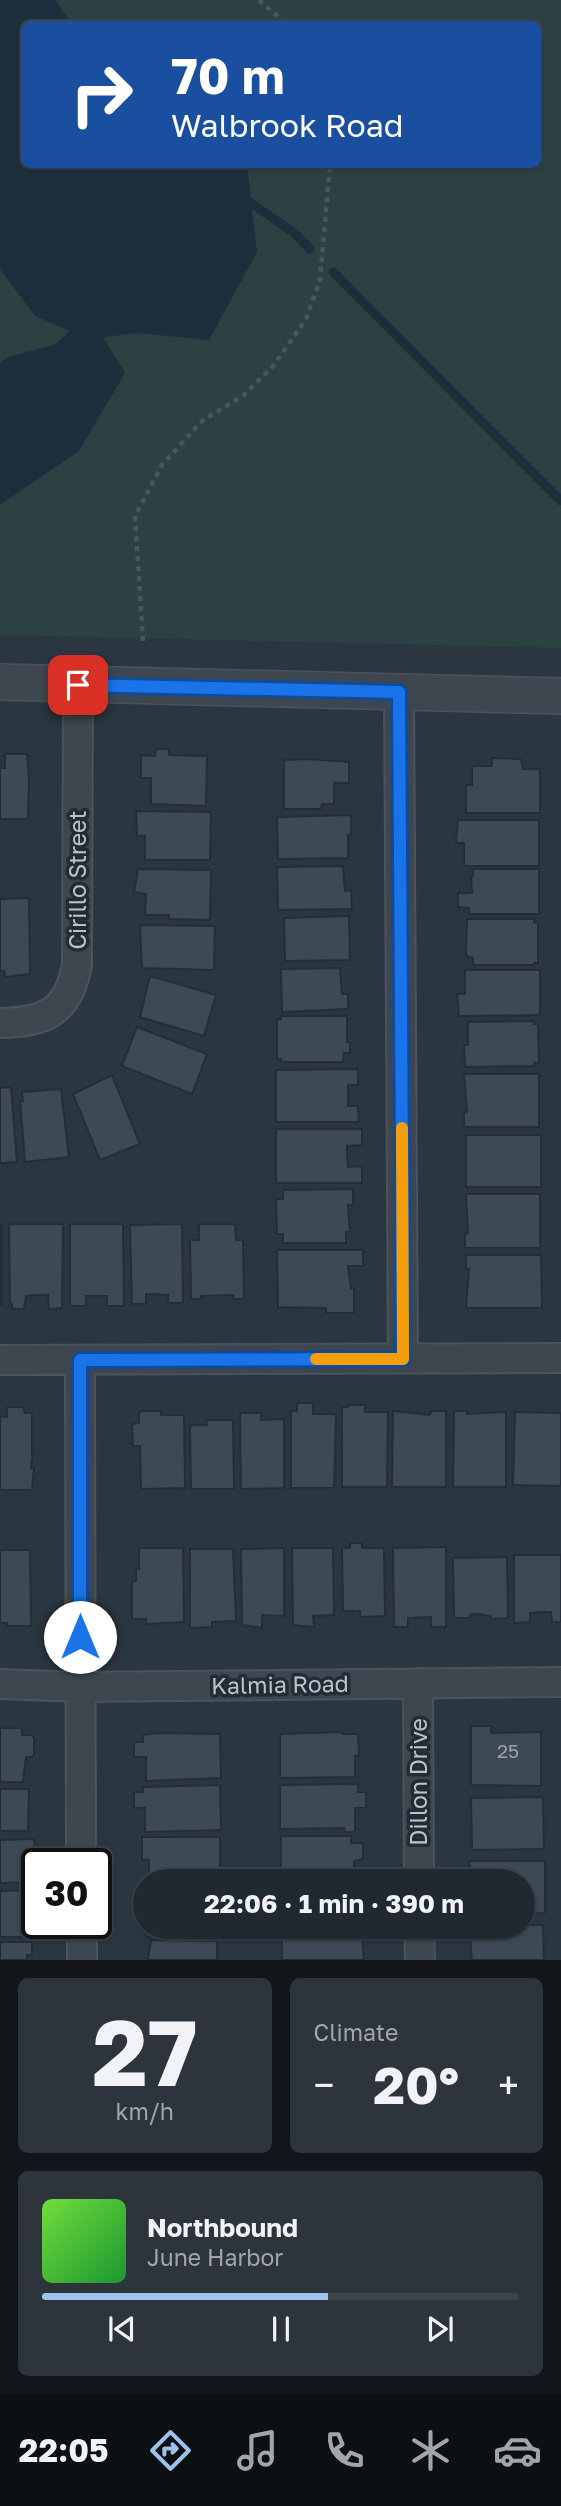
<!DOCTYPE html>
<meta charset="utf-8">
<style>
:root{--surface:#202830;--page:#2d343c;--text:#f1f3f6;--muted:#a2a6ab;--line:#3d444c;--accent:#9ec3ec}
body{margin:0;font-family:"Golos Text",sans-serif;background:var(--page);color:var(--text);height:100vh;display:flex;flex-direction:column;font-size:26px;white-space:nowrap}
*{box-sizing:border-box;margin:0}
p{font-size:23px;color:var(--muted)}
.icon{flex:none;width:38px;height:38px;fill:none;stroke:currentColor;stroke-width:2;stroke-linecap:round;stroke-linejoin:round}
.map{position:relative;height:1960px;overflow:hidden}
.side{display:flex;flex-direction:column;gap:18px;padding:18px;background:#12161a;flex:1}
.side>*{flex:none}
.hud{position:absolute;left:21px;top:21px;width:520px;height:147px;border-radius:10px;box-shadow:0 2px 5px #0004,0 0 0 2px var(--line);background:#1a4fa0;color:#fff;overflow:hidden}
.speed{position:absolute;left:21px;top:1848px;display:flex;gap:14px;font-size:35px;font-weight:700;text-align:center}
.speed>*{display:grid;place-content:center;width:91px;height:91px;border-radius:50%;background:var(--surface);box-shadow:0 2px 5px #0004,0 0 0 2px var(--line);line-height:1}
.speed .limit{border:4px solid #111;border-radius:10px;background:#fff;color:#111}
.pin{position:absolute;display:grid;place-items:center;width:60px;height:60px;color:#fff;margin:-30px;border-radius:14px;box-shadow:0 4px 10px #0006}
.me{position:absolute;width:77px;margin:-38px;rotate:0deg;stroke-linejoin:round;filter:drop-shadow(0 0 5px #0008)}
.turn{display:flex;align-items:center;gap:24px;height:147px;padding:0 35px;font-size:32px}
.turn .icon{width:91px;height:91px;stroke-width:2.5}
.turn b{display:block;font-size:49px;line-height:60px}
.big{font-size:52px;font-weight:700;line-height:1.1}
.side .card{flex:1;display:flex;flex-direction:column;justify-content:center;gap:10px;min-width:0;padding:0 24px;border-radius:10px;background:var(--page)}
.side .dial{align-items:center;gap:0}
.dial b{font-size:91px;line-height:1}
.song{display:flex;align-items:center;gap:21px}
.cover{width:84px;height:84px;border-radius:10px;background:linear-gradient(135deg,hsl(100 70% 55%),hsl(130 70% 35%))}
.played{height:7px;border-radius:4px;background:linear-gradient(90deg,var(--accent) 60%,var(--line) 60%)}
.keys{display:flex;justify-content:space-around;direction:ltr}
.heat{display:flex;justify-content:space-between;align-items:center;font-size:38px;direction:ltr}
.side .tiles{flex:1;display:grid;gap:18px;grid-template-columns:1fr 1fr}
.card:last-child{grid-column:span 2}
.trip{position:absolute;left:133px;top:1869px;width:402px;height:70px;border-radius:35px;background:var(--surface);box-shadow:0 2px 5px #0004,0 0 0 2px var(--line);font-weight:700;line-height:70px;text-align:center}
.menu{display:flex;height:112px;justify-content:space-around;align-items:center;background:#0d1013;color:var(--muted)}
.menu .icon{width:49px;height:49px}
.menu .on{color:var(--accent)}
.menu b{font-size:32px;color:var(--text)}
.map>svg:first-child{display:block}
.green{fill:#2c4141;fill-rule:evenodd}
.water{fill:#1e2e3d}
.lines{fill:none;stroke-linecap:round;stroke-linejoin:round}
.stream{stroke:#1e2e3d;stroke-width:9}
.building{fill:#3d4a55;stroke:#252e38;stroke-width:2}
.minor-casing{stroke:#4b535d;stroke-width:32}
.tertiary-casing{stroke:#4b535d;stroke-width:38}
.path{stroke:#465959;stroke-width:4.5;stroke-dasharray:5 5;stroke-linecap:butt}
.minor{stroke:#3e4750;stroke-width:28}
.tertiary{stroke:#3e4750;stroke-width:35}
.route-casing{stroke:#114b97;stroke-width:18}
.route{stroke:#1a73e8;stroke-width:12}
.slow{stroke:#f59e0b;stroke-width:12}
.labels{text-anchor:middle;dominant-baseline:central;stroke-width:7;stroke-linejoin:round;paint-order:stroke}
.number-label{font-size:19px;fill:#9aa2ab}
.street-label{font-size:23px;fill:#bbc2ca;stroke:#232c36}
</style>
<div class="map">
<svg width="561" height="1960" viewBox="0 0 561 1960">
<rect width="100%" height="100%" fill="#2a3640"/>
<!-- green -->
<path class="green" d="M0,0H561V648L0,635ZM24,24H537V164H24Z"/>
<!-- water -->
<path class="water" d="M0,0H55L68,19L87,24H24V164L247,165L257,252L209,340L138,333L103,337L125,373L79,451L0,505V363L8,357L54,345L70,331L35,316L0,269Z"/>
<g class="lines">
<!-- stream -->
<path class="stream" d="M242,197L293,232L310,249
M333,272L561,501"/>
</g>
<!-- building -->
<path class="building" d="M156,749H169V755L207,756L206,806L151,804V778H141V755L155,756Z
M5,754H27L29,778L28,819H0V768H5Z
M492,758L521,759L523,769H540V813H466V785H472V766H492Z
M306,759L349,762V783H334V804H322L321,809H284V760Z
M136,811L211,812L210,860H145V836H137Z
M351,815V835H348V858L278,859L277,817Z
M458,820H539V866H464V843H456Z
M343,866L345,891L351,890L352,909L278,910L277,867Z
M138,869L211,870L210,920L169,919V915H145L146,894L134,892Z
M473,869H539V914H469V908L458,907V893H472L471,876H473Z
M29,898L30,974L5,977L4,971H0V899Z
M349,916L350,960L285,961L284,918Z
M467,919H534V922L538,923V963H534V965H473V958L466,956Z
M140,925L215,926L214,970L142,968Z
M340,968L342,994H348V1009L282,1012L281,969Z
M465,970H540V1015L459,1016L457,994H465Z
M150,976L216,995L204,1036L140,1017Z
M281,1016H347V1042H350V1053H344L343,1062H281V1059H277V1019H281Z
M534,1021V1024H538L539,1063H534V1066L465,1067L464,1045H468V1022Z
M137,1027L207,1054L192,1094L122,1066Z
M358,1069V1085H348V1106H358L359,1122H276V1070Z
M464,1074H539V1127H464V1112H467Z
M112,1075L140,1144L100,1160L73,1094Z
M11,1087L17,1162L0,1163V1088Z
M61,1089L69,1157L25,1162L20,1100L23,1101L22,1092Z
M276,1129H362V1145L347,1146V1154L348,1167L362,1166V1183H276Z
M466,1135H541V1187H466Z
M353,1189V1205H348L350,1232H346V1243H283V1234H277L276,1199H283V1190Z
M466,1194H540V1248H465V1233H468Z
M9,1224H63L62,1308L49,1309L48,1295H39L26,1296L24,1309H12V1304H10Z
M70,1224H123L124,1306H107V1296H86V1306H70Z
M182,1224L183,1303H168V1295L154,1294H146V1304H132L130,1225Z
M199,1224H235L236,1240H243L244,1299H233V1295L201,1296V1299H191L190,1240H199Z
M0,1225H1L2,1305H0Z
M277,1250H363V1266H348L351,1288H354V1313H326V1308L278,1307Z
M466,1255H541L542,1308H466L469,1269H466Z
M297,1403H313V1414H336L334,1488H291V1411H297Z
M348,1405H365V1412H388L387,1487H342V1407H348Z
M7,1407H23L25,1413H32V1454L33,1453L31,1468H34L32,1490H0V1416L7,1417Z
M142,1411H158L161,1412V1415H184L185,1488L141,1489L140,1446H133L132,1424L139,1423V1413Z
M393,1411L430,1415L431,1411H446V1487H392Z
M454,1411H467V1414L506,1412V1487H453Z
M515,1412L561,1413V1486L513,1485Z
M240,1413H261V1420L284,1419V1488L241,1489Z
M206,1420H233L234,1489H191L190,1427L192,1425H207Z
M350,1543H362V1548H384L385,1616L360,1617V1611H343L342,1548H350Z
M446,1547V1627H431V1617L408,1618V1627H394L393,1548Z
M139,1548H183L184,1622L146,1624V1619H132V1581H136V1569H139Z
M284,1548V1616L262,1615V1628L242,1625L241,1549Z
M292,1548H333L334,1615L313,1616L314,1627L293,1625Z
M190,1549H233L236,1621L212,1622V1627L190,1628Z
M0,1550H30L31,1626H7V1623H0Z
M514,1555H561V1622H552L551,1612H543L530,1613V1622L514,1623Z
M507,1557L508,1618L491,1619V1616L478,1614L470,1615V1618H454L453,1558Z
M471,1726H491V1733L541,1732V1786L471,1785Z
M0,1728H22V1735H32L34,1738V1754L32,1757H26L23,1782H0Z
M342,1732V1734H358L359,1756H355V1777L280,1778V1734Z
M158,1733L220,1734L221,1778L146,1781V1757H134V1742H143V1735Z
M358,1784V1792H366V1808H355V1832H345L344,1828L280,1829V1785Z
M220,1785L221,1830L145,1832V1808H134V1792H143V1787Z
M0,1789H29L28,1831H0Z
M543,1797L544,1849L472,1850L471,1798Z
M281,1836H351V1843H363V1859L354,1861V1881H281Z
M142,1837H220V1880H149V1860L142,1859Z
M34,1839L35,1862H29L30,1882L0,1883V1840Z
M469,1861H545V1913L523,1914V1881H472Z
M34,1890L37,1914H30V1937H0V1891Z
M523,1925H543L544,1960H472L469,1927H523Z
M146,1927H221V1932L146,1937Z
M283,1927H355V1935H287V1933H283Z
M362,1939L364,1960H282V1940Z
M151,1940L217,1941V1960H148Z
M0,1942H32V1955H27V1960H0Z"/>
<g class="lines">
<defs>
<path id="minor" d="M399,692L403,1359
M0,1023C45,1022 68,1013 77,965L78,685
M0,1360L561,1358
M80,1360L81,1864
M418,1683L419,1881
M0,1684L80,1687L561,1682
M82,1923V1960
M419,1927L420,1960"/>
<path id="tertiary" d="M0,682L561,696"/>
</defs>
<!-- minor casing -->
<use href="#minor" class="minor-casing"/>
<!-- tertiary casing -->
<use href="#tertiary" class="tertiary-casing"/>
<!-- path -->
<path class="path" d="M259,0L286,24
M143,641L135,516L162,465L202,421L244,395L274,365L306,319L320,280L330,164"/>
<!-- minor -->
<use href="#minor" class="minor"/>
<!-- tertiary -->
<use href="#tertiary" class="tertiary"/>
</g>
<g class="lines">
<defs>
<path id="route" d="M78,685L399,692L403,1321V1359L80,1360V1637"/>
</defs>
<!-- route casing -->
<use href="#route" class="route-casing"/>
<!-- route -->
<use href="#route" class="route"/>
<!-- slow -->
<path class="slow" d="M316,1359H403L402,1128"/>
</g>
<g class="labels">
<!-- number labels -->
<g class="number-label">
<text x="508" y="1750">25</text>
</g>
<!-- street labels -->
<g class="street-label">
<text transform="translate(77 880) rotate(-90)">Cirillo Street</text>
<text transform="translate(280 1684) rotate(-1)">Kalmia Road</text>
<text transform="translate(418 1782) rotate(-90)">Dillon Drive</text>
</g>
</g>
</svg>
<div class="speed"><div class="limit">30</div></div>
<div class="pin" style="left:78px;top:685px;background:#d93025"><svg class="icon" aria-label="arrive" viewBox="0 0 24 24"><path d="M6 21V4h12l-3 4 3 4H6"/></svg></div>
<svg class="me" style="left:80px;top:1637px" viewBox="-20 -20 40 40"><circle r="19" fill="#fff"/><path d="M0-13L10 11 0 6-10 11z" fill="#1a73e8"/></svg>
<div class="trip">22:06 · 1 min · 390 m</div>
<div class="hud">
<div class="turn"><svg class="icon" aria-label="right" viewBox="0 0 24 24"><path d="M7 20v-9h11M14 6l5 5-5 5"/></svg><div><b>70 m</b>Walbrook Road</div></div>
</div>
</div>
<section class="side">
<div class="tiles">
<div class="card dial"><b>27</b><p>km/h</p></div>
<div class="card"><p>Climate</p>
<div class="heat"><a>−</a><b class="big">20°</b><a>+</a></div>
</div>
<div class="card">
<div class="song"><i class="cover"></i><div><b>Northbound</b><p>June Harbor</p></div></div>
<div class="played"></div>
<div class="keys"><svg class="icon" aria-label="previous" viewBox="0 0 24 24"><path d="M18 5L8 12l10 7zM5 5v14"/></svg><svg class="icon" aria-label="pause" viewBox="0 0 24 24"><path d="M8 5v14M16 5v14"/></svg><svg class="icon" aria-label="next" viewBox="0 0 24 24"><path d="M6 5l10 7-10 7zM19 5v14"/></svg></div>
</div>
</div>
</section>
<nav class="menu">
<b>22:05</b>
<svg class="icon on" aria-label="directions" viewBox="0 0 24 24"><path d="M12 3l9 9-9 9-9-9zM9 14v-3h6M13 9l2 2-2 2"/></svg>
<svg class="icon" aria-label="music" viewBox="0 0 24 24"><path d="M9 18V5l10-2v13"/><circle cx="6" cy="18" r="3"/><circle cx="16" cy="16" r="3"/></svg>
<svg class="icon" aria-label="phone" viewBox="0 0 24 24"><path d="M5 4h4l2 5-3 2q2 4 5 5l2-3 5 2v4C11 20 4 13 5 4z"/></svg>
<svg class="icon" aria-label="climate" viewBox="0 0 24 24"><path d="M12 3v18M4 7l16 10M4 17L20 7"/></svg>
<svg class="icon" aria-label="car" viewBox="0 0 24 24"><path d="M5 17H2v-5l4-1 3-4h7l3 4 3 1v5h-3M9 17h6M6 11h13"/><circle cx="7" cy="17" r="2"/><circle cx="17" cy="17" r="2"/></svg>
</nav>
